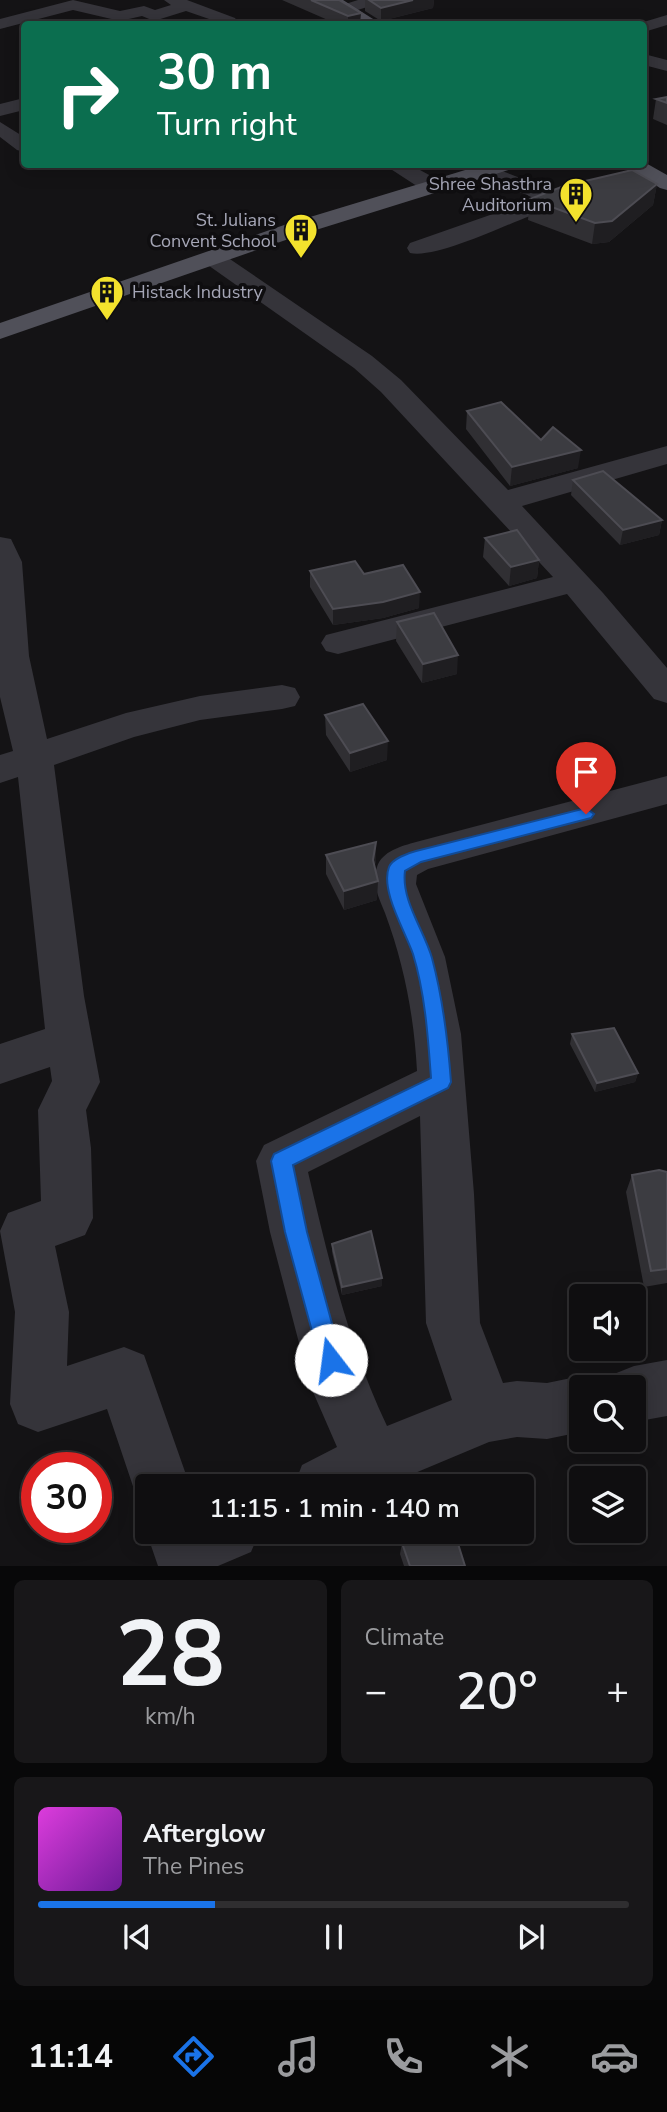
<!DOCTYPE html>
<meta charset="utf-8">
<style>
:root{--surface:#0f0e10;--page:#181719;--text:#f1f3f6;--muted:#9b9c9f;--line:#2f2e30;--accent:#1a73e8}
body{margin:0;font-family:"Nunito Sans",sans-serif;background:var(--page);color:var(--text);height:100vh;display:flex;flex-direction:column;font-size:26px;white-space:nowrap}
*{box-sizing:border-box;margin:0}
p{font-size:23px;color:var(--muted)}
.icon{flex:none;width:38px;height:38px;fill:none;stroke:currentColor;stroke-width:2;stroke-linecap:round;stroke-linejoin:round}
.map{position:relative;height:1566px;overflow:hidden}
.drawer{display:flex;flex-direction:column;gap:14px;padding:14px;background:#080809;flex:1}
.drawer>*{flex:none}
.hud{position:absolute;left:21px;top:21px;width:626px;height:147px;border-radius:7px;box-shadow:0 4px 18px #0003,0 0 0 2px var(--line);background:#0b6e4f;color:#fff;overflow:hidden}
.fabs{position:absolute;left:569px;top:1284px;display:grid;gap:14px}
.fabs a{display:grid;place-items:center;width:77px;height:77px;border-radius:7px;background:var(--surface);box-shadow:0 4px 18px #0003,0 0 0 2px var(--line);font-size:35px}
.speed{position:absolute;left:21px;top:1452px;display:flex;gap:14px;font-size:35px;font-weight:700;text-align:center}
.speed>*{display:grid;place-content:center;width:91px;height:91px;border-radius:50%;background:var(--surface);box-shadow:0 4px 18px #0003,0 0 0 2px var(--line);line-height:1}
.speed .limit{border:10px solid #d22;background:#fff;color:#111}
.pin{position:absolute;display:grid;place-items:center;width:60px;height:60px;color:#fff;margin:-72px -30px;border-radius:50% 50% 50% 0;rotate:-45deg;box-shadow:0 0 7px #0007}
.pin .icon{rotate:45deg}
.me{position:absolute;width:77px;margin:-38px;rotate:345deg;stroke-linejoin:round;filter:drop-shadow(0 0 5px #0008)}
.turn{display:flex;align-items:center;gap:24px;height:147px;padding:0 21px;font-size:32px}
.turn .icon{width:91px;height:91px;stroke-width:2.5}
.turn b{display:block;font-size:49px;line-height:60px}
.big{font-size:52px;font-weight:600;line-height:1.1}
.drawer .tile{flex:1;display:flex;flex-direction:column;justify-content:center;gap:10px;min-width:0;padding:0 24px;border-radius:10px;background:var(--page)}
.drawer .dial{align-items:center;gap:0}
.dial b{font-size:91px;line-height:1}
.song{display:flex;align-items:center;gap:21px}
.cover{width:84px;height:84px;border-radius:10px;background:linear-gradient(135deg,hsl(300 70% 55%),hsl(280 70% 35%))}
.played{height:7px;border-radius:4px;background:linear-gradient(90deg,var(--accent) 30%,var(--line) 30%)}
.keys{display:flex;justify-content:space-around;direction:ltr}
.heat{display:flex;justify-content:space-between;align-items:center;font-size:38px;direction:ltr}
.drawer .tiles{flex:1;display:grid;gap:14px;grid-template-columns:1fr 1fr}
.tile:last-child{grid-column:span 2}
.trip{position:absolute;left:135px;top:1474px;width:399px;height:70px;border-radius:7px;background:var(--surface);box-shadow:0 4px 18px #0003,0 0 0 2px var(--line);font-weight:600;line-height:70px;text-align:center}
.tab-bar{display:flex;height:112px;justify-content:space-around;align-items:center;background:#060606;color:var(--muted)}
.tab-bar .icon{width:49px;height:49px}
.tab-bar .active{color:var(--accent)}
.tab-bar b{font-size:32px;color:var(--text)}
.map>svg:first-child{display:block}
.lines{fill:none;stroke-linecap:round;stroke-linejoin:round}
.minor{fill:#35343a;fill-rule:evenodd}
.major{fill:#505059;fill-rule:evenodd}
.wall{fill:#302f33}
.shaded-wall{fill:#1f1e21}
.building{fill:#3c3c41;stroke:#4d4c53;stroke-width:2}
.route{fill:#1a73e8;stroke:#114b97;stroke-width:2}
.labels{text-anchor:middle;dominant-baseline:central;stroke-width:7;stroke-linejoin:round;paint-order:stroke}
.far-poi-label{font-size:18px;fill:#a5a6b6;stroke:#0f0e10;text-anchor:end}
</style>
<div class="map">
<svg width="667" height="1566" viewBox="0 0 667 1566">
<rect width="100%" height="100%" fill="#141315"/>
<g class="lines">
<!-- minor -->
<path class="minor" d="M73,0L120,11L144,6L155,10L171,5L164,0H187L235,18L237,21L235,24H209L212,20L186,11L154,21L142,16L120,21L73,10L0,29V19Z
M358,0H382L380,3L345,14L337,9L339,6Z
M667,15V25L644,32V24H637Z
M644,54L667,60V71L644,65Z
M24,98V110L0,116V104Z
M0,122L24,137V152L17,150L0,137Z
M383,164H409L442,182L445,187L442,192H426Z
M487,165L558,193L580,188L588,189L591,194L588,199C568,203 549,209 530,216C503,226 435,259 410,253L407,248L410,243L536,199L480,175L477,171L480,167Z
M213,251L221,253L372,356L401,380L508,490L667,446V464L522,506L603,593L667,668V703L654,699L567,594L338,654L326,651L321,643L326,635L553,577L381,392L354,368L205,263L201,258L205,253Z
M0,537L11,539L22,562L29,656L47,739L126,713L200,696L282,685L295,688L300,697L295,706L282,709L200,720L134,737L54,765L84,996L100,1082L86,1110L91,1148L93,1218L85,1235L55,1246L69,1312L67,1366L124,1347L144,1355L190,1486H147V1510L140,1507L107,1409L38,1432L18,1424L10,1404L15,1312L0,1231L8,1213L41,1201L38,1110L52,1081L50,1067L0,1084V1044L45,1029L18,777L0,783V755L13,751L0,697Z
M667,776V804L428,869L417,875L416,884L445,957L461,1034L474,1194L480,1323L503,1383L517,1381L547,1383L581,1376L601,1384L603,1388H581V1432L547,1439L517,1437L489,1442L384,1486H294L302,1465L337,1447L310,1385L270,1232L256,1161L264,1145L417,1071C414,1016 404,964 385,913C379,898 371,883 377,867C382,851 402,846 416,842ZM420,1116L426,1323L452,1400L387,1426C349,1346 328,1258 308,1172Z
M667,1360V1416L634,1422V1388H608L614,1374L634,1366Z
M147,1528V1531H260L251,1552L218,1566H158L146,1531Z"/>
<!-- major -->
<path class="major" d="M323,0H343L381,24H362Z
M644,162L667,175V190L660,188L623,164H644Z
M485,164H518L515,168L303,234L0,339V323L287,224Z"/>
</g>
<!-- wall -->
<path class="wall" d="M282,0H339L360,24H337Z
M365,0H434L433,8L381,21L365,11Z
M667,97V125L653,119L656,99Z
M657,184L653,205L609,242L592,244L528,220L530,199Z
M467,411L541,440L578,468L510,486L466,429Z
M573,480L662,520L659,535L620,545L571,495Z
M485,538L539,560L537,578L509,586L483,557Z
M310,571L364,574L419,608L383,618L333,625L310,587Z
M397,622L457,674L422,683L396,641Z
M325,715L387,760L350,772L326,735Z
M326,855L376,861L374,867L377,900L344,910L326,874Z
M572,1034L638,1073L635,1082L595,1092L570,1044Z
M667,1172V1283L644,1287L626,1192L632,1175Z
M332,1244L382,1278V1286L342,1295L332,1252Z
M402,1543L465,1566H404L400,1554Z"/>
<!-- shaded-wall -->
<path class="shaded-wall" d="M413,0H434L433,8L381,21V8Z
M361,13L360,24H348V16Z
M657,184L653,205L609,242L592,244L595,223Z
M581,450L578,468L510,486L512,467Z
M662,520L659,535L620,545L623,530Z
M539,560L537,578L509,586L511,567Z
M420,592L419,608L383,618L333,625V609Z
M458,655L457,674L422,683L423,664Z
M388,741L387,760L350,772V753Z
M376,842V861L372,879L373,860Z
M378,881L377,900L344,910V891Z
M638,1073L635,1082L595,1092L597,1083Z
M382,1278V1286L342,1295V1287Z"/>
<!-- building -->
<path class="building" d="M311,0H339L361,13L348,16Z
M369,0H413L381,8Z
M667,97V103L656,99Z
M632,170L657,184L612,221L595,223L530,199L564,186Z
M501,402L541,440L553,427L581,450L512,467L467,411Z
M603,471L662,520L623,530L573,480Z
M517,530L539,560L511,567L485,538Z
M355,561L364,574L403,565L420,592L383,602L333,609L310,571Z
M434,613L458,655L423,664L397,622Z
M363,704L388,741L350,753L325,715Z
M376,842L373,860L378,881L344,891L326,855Z
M614,1028L638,1073L597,1083L572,1034Z
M659,1170L667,1172V1269L651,1271L632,1175Z
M371,1231L382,1278L342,1287L332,1244Z
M451,1531H454L465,1566H410L402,1543Z"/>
<!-- route -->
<path class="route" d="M586,808L594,814L591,818L421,862L405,871C401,900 424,930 432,958C443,999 448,1041 451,1082L448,1088L293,1165L307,1232L342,1360L339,1368L331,1371L322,1368L285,1232L271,1161L274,1154L431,1078C428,1037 425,993 413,954C405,931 380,890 389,867C392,859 408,853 416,851Z"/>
<!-- icons -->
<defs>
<symbol id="building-pin" viewBox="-11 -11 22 30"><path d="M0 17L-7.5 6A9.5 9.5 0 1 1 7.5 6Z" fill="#f3e22d" stroke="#0f0e10"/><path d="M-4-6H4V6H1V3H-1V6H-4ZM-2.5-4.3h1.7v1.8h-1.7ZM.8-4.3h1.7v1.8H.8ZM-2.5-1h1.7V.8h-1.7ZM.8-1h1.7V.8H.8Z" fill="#111"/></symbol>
</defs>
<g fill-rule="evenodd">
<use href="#building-pin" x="557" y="175" width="38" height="52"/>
<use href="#building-pin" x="282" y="211" width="38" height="52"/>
<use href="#building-pin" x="88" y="273" width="38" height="52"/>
</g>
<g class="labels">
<!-- far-poi labels -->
<g class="far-poi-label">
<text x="552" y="184">Shree Shasthra<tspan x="552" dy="21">Auditorium</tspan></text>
<text x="276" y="220">St. Julians<tspan x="276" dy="21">Convent School</tspan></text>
<text x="132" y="292" text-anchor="start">Histack Industry</text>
</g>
</g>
</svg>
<div class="fabs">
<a><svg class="icon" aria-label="sound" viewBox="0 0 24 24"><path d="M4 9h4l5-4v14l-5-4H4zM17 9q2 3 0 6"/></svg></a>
<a><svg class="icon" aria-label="search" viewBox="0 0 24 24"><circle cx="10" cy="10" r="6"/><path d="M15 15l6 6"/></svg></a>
<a><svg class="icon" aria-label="layers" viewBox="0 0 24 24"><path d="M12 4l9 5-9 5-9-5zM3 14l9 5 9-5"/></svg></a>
</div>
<div class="speed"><div class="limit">30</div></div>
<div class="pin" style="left:586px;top:814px;background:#d93025"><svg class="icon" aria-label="arrive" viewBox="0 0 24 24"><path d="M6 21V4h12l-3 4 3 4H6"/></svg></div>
<svg class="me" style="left:331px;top:1360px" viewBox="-20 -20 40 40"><circle r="19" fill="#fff"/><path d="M0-13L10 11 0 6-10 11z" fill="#1a73e8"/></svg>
<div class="trip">11:15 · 1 min · 140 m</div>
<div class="hud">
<div class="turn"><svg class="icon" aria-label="right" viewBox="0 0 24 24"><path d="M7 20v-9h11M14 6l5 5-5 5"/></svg><div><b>30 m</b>Turn right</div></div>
</div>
</div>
<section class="drawer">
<div class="tiles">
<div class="tile dial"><b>28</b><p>km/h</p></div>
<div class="tile"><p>Climate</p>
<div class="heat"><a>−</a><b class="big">20°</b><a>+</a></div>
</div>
<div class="tile">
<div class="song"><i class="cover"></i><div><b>Afterglow</b><p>The Pines</p></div></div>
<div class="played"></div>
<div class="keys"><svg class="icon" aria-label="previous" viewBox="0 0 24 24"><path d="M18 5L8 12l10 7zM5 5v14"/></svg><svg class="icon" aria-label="pause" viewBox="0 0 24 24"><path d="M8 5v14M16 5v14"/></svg><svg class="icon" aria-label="next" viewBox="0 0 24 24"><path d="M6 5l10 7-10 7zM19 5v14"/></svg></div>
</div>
</div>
</section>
<nav class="tab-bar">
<b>11:14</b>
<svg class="icon active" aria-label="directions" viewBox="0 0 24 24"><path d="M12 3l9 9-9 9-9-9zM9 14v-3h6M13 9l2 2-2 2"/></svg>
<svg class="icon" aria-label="music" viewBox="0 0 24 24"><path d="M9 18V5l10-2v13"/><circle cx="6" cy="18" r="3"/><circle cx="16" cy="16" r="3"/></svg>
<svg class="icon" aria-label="phone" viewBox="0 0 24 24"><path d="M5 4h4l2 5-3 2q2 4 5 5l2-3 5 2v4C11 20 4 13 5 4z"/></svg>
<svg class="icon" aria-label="climate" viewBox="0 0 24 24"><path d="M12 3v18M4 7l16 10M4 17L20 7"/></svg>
<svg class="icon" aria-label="car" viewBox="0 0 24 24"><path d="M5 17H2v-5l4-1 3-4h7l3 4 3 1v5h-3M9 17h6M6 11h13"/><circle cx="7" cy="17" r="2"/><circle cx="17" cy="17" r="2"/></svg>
</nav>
